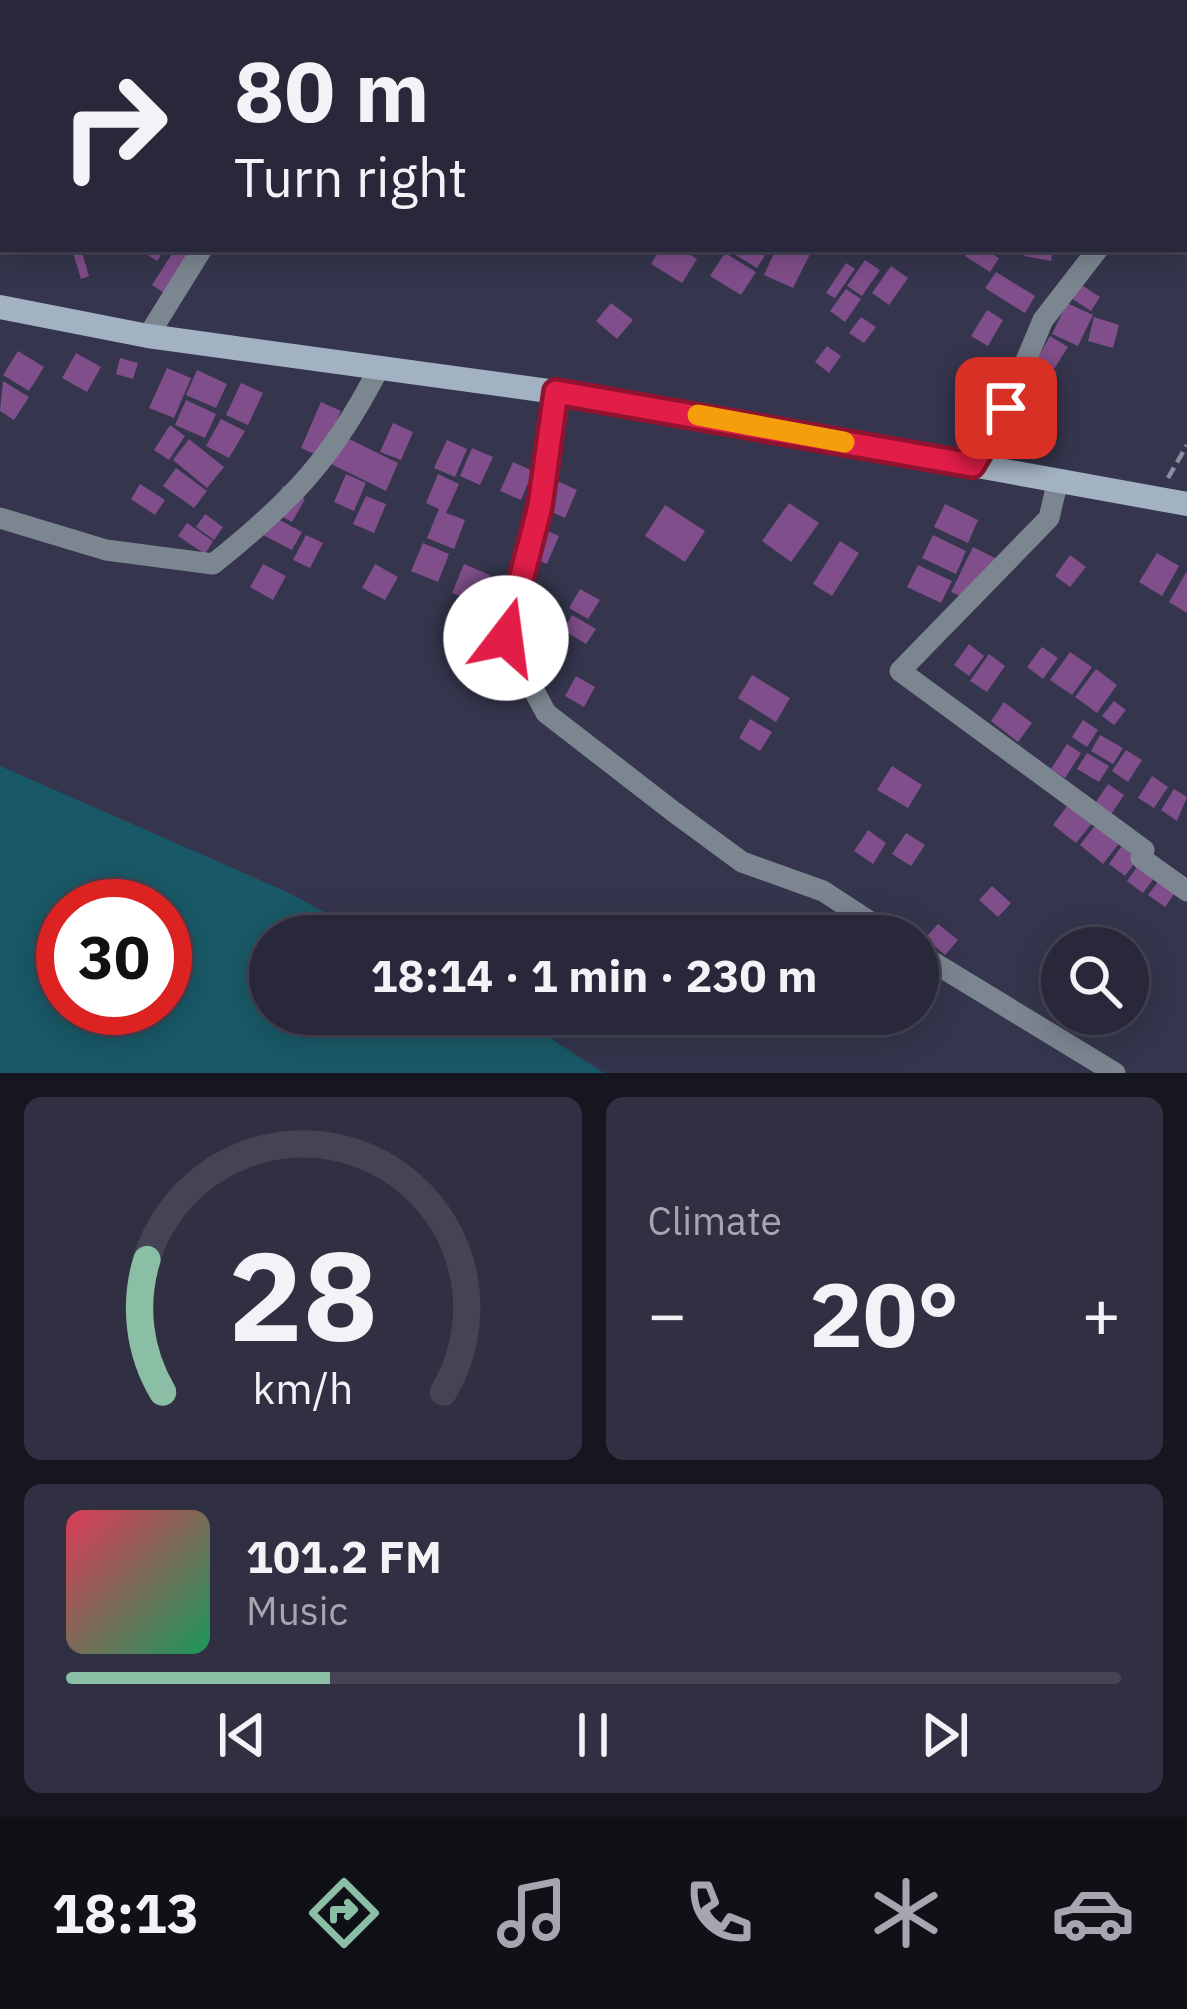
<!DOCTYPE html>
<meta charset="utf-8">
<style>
:root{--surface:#28283a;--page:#303042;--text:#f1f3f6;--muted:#a5a6af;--line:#444454;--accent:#8abfa5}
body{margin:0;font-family:"IBM Plex Sans",sans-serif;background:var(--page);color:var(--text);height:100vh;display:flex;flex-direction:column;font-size:45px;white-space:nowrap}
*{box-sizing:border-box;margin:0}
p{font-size:39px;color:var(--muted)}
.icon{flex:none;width:66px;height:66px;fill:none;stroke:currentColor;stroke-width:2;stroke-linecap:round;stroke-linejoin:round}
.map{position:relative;height:1073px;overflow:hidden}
.sheet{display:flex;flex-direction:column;gap:24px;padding:24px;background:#161620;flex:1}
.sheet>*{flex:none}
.guide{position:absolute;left:0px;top:0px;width:1188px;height:252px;box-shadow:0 6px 30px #0003,0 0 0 3px var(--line);background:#28283a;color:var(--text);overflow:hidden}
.fabs{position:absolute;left:1041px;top:927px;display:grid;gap:24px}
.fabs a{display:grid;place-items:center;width:108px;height:108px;border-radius:50%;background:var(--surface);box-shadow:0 6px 30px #0003,0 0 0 3px var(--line);font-size:60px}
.speed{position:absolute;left:36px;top:879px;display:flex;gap:24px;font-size:60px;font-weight:700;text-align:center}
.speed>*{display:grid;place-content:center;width:156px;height:156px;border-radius:50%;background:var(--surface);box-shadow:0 6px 30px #0003,0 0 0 3px var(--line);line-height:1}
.speed .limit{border:18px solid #d22;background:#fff;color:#111}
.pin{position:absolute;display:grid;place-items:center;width:102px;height:102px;color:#fff;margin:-51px;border-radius:24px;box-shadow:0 6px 18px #0006}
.me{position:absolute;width:132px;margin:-66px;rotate:15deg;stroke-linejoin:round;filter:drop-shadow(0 0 9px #0008)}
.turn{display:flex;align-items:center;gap:42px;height:252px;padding:0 36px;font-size:54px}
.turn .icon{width:156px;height:156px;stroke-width:2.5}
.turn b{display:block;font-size:84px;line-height:102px}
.big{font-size:90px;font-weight:800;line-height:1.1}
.sheet .widget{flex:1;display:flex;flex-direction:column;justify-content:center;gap:18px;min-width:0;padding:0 42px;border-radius:18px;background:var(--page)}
.sheet .dial{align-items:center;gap:0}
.dial svg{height:312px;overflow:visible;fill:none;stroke:var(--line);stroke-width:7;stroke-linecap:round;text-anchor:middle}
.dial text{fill:var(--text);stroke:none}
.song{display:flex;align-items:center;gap:36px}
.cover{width:144px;height:144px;border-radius:18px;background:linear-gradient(135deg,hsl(350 70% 55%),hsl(150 70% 35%))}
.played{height:12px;border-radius:6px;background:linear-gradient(90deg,var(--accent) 25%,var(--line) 25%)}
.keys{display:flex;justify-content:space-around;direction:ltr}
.heat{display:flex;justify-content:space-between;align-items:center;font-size:66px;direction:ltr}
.sheet .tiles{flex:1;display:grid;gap:24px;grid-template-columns:1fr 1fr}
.widget:last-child{grid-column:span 2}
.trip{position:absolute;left:249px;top:915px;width:690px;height:120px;border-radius:60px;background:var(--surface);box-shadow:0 6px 30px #0003,0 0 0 3px var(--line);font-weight:800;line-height:120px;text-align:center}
.tab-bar{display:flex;height:192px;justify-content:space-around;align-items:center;background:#101017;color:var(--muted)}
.tab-bar .icon{width:84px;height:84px}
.tab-bar .current{color:var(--accent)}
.tab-bar b{font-size:54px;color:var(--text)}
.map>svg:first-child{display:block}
.water{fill:#195967;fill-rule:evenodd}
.building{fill:#804e8b}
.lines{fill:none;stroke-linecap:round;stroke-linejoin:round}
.path{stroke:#8d8da0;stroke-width:4.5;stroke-dasharray:12 6;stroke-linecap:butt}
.street{stroke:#7c8690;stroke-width:21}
.secondary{stroke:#a3b2c2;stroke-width:24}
.route-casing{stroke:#92132f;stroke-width:30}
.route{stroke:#e11d48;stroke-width:21}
.slow{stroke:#f59e0b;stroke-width:21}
</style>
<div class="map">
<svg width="1187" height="1073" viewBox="0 0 1187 1073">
<rect width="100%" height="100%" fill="#35354d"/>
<!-- water -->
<path class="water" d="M0,766L285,891L369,936H270V1014H513L604,1073H0ZM63,906H165V1008H63Z"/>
<!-- building -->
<path class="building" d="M72,249H81L89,276L81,279Z
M139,249H165L157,261Z
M175,249L193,255L167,295L152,285Z
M660,249H681L697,259L682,283L651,264Z
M726,249H769L757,268Z
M776,249L811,252L793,288L764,275Z
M969,249H984L999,258L990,272L965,256Z
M1026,249H1053L1051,261L1024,256Z
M725,253L756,272L741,295L710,276Z
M865,260L880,270L862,296L847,286Z
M846,263L855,269L835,298L826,293Z
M891,266L908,278L889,305L872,293Z
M996,272L1035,296L1025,313L985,288Z
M1077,282L1100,297L1091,311L1068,296Z
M846,289L861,299L845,322L830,311Z
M611,303L633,320L617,339L596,321Z
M1067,303L1093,315L1078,346L1052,334Z
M987,310L1003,320L988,346L971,336Z
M861,317L876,327L864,343L849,333Z
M1094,317L1119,325L1113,348L1088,341Z
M1050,336L1068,347L1054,369L1037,359Z
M827,346L841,356L829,373L815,362Z
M18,351L44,367L29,391L3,375Z
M76,353L101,367L87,392L62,378Z
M120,358L138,363L133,379L116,374Z
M1028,360L1057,372L1035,425L1006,414Z
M167,368L191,378L174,418L149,408Z
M197,370L227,384L216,408L186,395Z
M3,381L29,397L14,420L0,411Z
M241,383L263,393L248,425L226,415Z
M186,400L216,414L205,438L175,425Z
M321,402L341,411L321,457L301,448Z
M221,419L245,431L229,458L206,446Z
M393,423L413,432L401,460L380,452Z
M170,425L185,436L169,460L154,450Z
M335,432L398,463L386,491L323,460Z
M189,439L224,467L207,488L173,460Z
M447,440L467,449L455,477L434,468Z
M472,448L493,457L480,485L460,476Z
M513,462L533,471L521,500L500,491Z
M176,468L207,491L194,508L163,486Z
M346,474L366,483L354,511L334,502Z
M438,474L459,484L446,513L465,520L454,549L427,538L439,509L426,503Z
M557,481L577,490L565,518L545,509Z
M140,484L165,500L155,515L131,499Z
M283,486L305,499L292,522L270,510Z
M366,496L386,504L374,533L353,524Z
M789,503L819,523L791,562L762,541Z
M945,504L978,520L968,543L934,527Z
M665,505L705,531L685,562L645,536Z
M205,514L223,527L214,540L196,527Z
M269,514L302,532L292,550L259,533Z
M187,523L213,541L205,554L178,536Z
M538,527L559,536L547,564L526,555Z
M306,535L323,543L310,568L293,560Z
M933,535L966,551L956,574L922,558Z
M840,541L859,553L832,596L813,584Z
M423,543L449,554L438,582L411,571Z
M973,547L1001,561L980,605L951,592Z
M1157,553L1179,566L1162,596L1139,582Z
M1070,555L1086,567L1070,587L1055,576Z
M263,564L286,576L273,600L250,587Z
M375,564L398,577L385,600L362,588Z
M464,564L490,575L479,603L452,593Z
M918,565L952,581L941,603L907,587Z
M1187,571V613L1169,602Z
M580,589L600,600L588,619L569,608Z
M572,615L596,629L586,644L563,630Z
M969,644L984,656L969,676L954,665Z
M1042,647L1058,658L1043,679L1027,667Z
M1070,652L1092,667L1072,695L1050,680Z
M989,654L1005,666L987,692L970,681Z
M1096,669L1117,685L1097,713L1075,697Z
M752,675L790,698L776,722L738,698Z
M576,676L595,687L584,707L565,696Z
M1114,701L1126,710L1114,725L1102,716Z
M1004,702L1032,723L1018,742L991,721Z
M750,719L772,732L760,751L739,738Z
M1083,720L1098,730L1087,747L1072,737Z
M1100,735L1123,748L1113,764L1091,751Z
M1067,744L1081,753L1065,778L1051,769Z
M1126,750L1142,760L1128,782L1112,771Z
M1087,753L1109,766L1099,782L1077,769Z
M892,766L922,785L908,808L877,790Z
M1152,776L1168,787L1154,808L1138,798Z
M1108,784L1124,795L1110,816L1094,805Z
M1174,789L1187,797L1177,821L1161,810Z
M1073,798L1097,817L1076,843L1053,825Z
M1100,819L1124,837L1103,864L1080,845Z
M868,830L886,843L873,864L854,851Z
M906,833L925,845L911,866L892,854Z
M1123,844L1140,856L1125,876L1109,864Z
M1141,861L1158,873L1143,893L1127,881Z
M1163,875L1179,887L1165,907L1148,895Z
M992,886L1011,903L998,917L979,900Z
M938,924L958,940L945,955L925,938Z"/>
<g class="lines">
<!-- path -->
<path class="path" d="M1168,478L1187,445"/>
<!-- street -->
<path class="street" d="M267,0V3
M416,3L421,0
M1185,89L1187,85
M148,336L202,249
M556,392L540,506L506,638L546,713L674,812L742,862L823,891L892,936
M972,465L1006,408L1043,320L1098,249
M1058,480L1049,518L900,671L1144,850L1141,858L1187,891
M0,518L106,550L213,564C292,501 333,458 379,368
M918,953L1115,1073"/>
<!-- secondary -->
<path class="secondary" d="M0,307L148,336L614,400L1187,504"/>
</g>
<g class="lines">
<defs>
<path id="route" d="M506,638L540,506L556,392L972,465L1006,408"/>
</defs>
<!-- route casing -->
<use href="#route" class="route-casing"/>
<!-- route -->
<use href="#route" class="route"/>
<!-- slow -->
<path class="slow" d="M698,415L844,442"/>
</g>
</svg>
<div class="fabs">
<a><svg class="icon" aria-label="search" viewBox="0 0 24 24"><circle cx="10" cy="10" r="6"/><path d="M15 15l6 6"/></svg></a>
</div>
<div class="speed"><div class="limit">30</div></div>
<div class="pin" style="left:1006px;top:408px;background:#d93025"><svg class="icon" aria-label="arrive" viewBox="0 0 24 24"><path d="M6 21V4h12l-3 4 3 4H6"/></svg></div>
<svg class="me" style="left:506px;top:638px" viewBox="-20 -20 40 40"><circle r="19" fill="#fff"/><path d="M0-13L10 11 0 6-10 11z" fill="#e11d48"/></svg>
<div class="trip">18:14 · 1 min · 230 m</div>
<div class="guide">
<div class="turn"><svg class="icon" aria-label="right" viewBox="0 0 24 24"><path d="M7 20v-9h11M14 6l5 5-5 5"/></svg><div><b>80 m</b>Turn right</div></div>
</div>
</div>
<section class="sheet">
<div class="tiles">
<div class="widget dial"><svg viewBox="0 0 100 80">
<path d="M14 69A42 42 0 1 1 86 69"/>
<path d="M14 69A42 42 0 0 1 10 35" stroke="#8abfa5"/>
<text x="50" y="56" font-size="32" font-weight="700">28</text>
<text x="50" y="72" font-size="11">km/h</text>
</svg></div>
<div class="widget"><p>Climate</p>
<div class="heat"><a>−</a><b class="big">20°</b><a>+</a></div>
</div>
<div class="widget">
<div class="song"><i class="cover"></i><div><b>101.2 FM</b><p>Music</p></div></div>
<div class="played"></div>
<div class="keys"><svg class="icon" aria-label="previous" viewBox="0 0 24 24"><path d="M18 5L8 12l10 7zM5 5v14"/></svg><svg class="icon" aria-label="pause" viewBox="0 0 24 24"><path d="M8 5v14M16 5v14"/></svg><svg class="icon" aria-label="next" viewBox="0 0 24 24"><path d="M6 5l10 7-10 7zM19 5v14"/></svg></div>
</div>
</div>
</section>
<nav class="tab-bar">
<b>18:13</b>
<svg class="icon current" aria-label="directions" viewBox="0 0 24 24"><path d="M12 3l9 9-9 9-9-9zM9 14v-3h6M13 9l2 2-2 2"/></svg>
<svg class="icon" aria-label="music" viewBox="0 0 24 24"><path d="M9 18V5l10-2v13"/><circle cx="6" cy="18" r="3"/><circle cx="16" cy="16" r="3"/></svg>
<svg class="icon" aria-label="phone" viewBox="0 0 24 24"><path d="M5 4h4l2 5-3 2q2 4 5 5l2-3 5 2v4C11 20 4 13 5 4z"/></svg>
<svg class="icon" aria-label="climate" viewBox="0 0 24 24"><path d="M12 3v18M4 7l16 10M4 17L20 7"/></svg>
<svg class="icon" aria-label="car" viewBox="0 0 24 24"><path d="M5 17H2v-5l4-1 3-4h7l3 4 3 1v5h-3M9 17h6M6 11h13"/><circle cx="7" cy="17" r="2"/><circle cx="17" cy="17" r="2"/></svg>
</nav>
